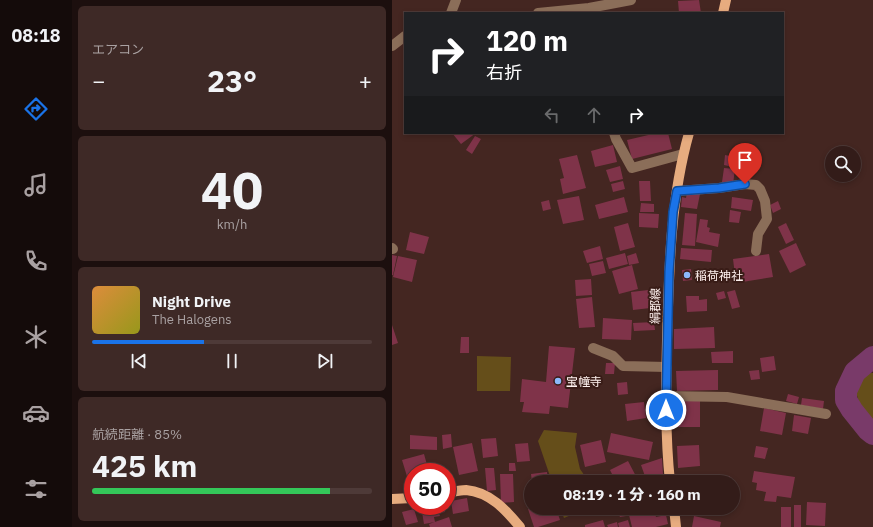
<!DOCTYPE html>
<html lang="ja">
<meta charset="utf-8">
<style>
:root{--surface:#331c19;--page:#3e2926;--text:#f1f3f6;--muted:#a9a1a2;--line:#4e3a38;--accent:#1a73e8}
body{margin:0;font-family:"IBM Plex Sans","Noto Sans JP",sans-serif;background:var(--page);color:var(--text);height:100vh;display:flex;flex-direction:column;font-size:15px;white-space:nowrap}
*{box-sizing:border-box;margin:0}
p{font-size:13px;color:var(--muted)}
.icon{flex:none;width:22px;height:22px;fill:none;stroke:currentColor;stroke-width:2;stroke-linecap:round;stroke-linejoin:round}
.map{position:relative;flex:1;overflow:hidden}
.details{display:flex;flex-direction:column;gap:6px;padding:6px;background:#1c0f0e;width:320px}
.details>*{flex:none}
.guide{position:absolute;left:12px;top:12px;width:380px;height:122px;border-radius:0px;box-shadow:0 2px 6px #0003,0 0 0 1px var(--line);background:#202124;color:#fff;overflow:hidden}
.controls{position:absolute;left:433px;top:146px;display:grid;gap:8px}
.controls a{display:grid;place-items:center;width:36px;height:36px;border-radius:50%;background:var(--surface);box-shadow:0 2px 6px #0003,0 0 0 1px var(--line);font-size:20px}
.speed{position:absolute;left:12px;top:463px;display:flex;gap:8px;font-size:20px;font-weight:700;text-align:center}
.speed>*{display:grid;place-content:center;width:52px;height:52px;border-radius:50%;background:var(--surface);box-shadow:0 2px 6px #0003,0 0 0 1px var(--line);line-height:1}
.speed .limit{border:6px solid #d22;background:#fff;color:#111}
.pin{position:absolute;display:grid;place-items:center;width:34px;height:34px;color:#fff;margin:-41px -17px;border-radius:50% 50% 50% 0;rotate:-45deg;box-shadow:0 0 4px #0007}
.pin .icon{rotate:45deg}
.me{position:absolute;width:44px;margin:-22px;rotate:0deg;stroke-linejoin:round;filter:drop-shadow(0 0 3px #0008)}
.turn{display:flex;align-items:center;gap:14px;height:84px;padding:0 16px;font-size:18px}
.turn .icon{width:52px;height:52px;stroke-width:2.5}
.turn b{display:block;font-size:28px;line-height:34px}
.lanes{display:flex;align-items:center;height:38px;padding:0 16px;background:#0003;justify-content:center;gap:20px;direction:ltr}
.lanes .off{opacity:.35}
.big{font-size:30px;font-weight:800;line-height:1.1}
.details .tile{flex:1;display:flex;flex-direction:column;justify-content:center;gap:6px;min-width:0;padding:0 14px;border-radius:6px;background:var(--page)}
.details .dial{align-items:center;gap:0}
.dial b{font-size:52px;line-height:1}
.song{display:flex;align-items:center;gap:12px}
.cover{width:48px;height:48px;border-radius:6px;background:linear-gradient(135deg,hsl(30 70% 55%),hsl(60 70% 35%))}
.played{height:4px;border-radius:2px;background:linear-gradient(90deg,var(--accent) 40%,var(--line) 40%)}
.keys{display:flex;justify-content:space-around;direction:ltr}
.heat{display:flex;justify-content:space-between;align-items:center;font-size:22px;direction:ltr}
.charge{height:6px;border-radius:3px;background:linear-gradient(90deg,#34c759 85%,var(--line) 0)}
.trip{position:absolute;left:132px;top:475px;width:216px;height:40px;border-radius:20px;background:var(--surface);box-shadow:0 2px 6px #0003,0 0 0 1px var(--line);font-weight:800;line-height:40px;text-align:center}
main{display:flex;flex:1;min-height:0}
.tabs{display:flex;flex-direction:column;width:72px;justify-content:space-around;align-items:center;background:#140b0a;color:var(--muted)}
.tabs .icon{width:28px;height:28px}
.tabs .active{color:var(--accent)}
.tabs b{font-size:18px;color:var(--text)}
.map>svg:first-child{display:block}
.green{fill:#654e1a}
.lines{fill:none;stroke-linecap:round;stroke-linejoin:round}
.river{stroke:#793a69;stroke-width:22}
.building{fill:#7f3349}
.minor{stroke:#8b6e59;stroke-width:10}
.major{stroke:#e7ac7f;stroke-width:10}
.route-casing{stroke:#114b97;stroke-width:10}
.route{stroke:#1a73e8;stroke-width:7}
.poi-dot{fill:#8bb9fc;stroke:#391c17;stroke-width:1.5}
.labels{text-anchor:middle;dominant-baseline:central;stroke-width:4;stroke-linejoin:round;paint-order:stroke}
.poi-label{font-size:12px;fill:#fef1ef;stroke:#391c17;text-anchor:start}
.street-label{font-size:12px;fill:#fef1ef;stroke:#391c17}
</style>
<main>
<nav class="tabs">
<b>08:18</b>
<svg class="icon active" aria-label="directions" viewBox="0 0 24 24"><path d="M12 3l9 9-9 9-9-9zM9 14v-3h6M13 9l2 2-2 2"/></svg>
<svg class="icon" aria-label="music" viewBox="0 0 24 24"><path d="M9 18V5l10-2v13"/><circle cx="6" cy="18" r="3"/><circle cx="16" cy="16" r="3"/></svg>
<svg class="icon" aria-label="phone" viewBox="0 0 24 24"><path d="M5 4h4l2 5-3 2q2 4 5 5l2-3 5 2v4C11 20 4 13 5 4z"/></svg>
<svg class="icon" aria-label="climate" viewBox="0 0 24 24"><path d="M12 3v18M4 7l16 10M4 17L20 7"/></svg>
<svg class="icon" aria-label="car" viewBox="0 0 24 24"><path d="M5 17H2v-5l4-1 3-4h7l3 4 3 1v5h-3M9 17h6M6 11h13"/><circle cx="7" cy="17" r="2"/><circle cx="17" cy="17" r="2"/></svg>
<svg class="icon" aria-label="filters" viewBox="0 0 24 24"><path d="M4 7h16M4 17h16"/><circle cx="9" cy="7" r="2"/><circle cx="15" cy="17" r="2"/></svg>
</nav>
<section class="details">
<div class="tile"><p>エアコン</p>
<div class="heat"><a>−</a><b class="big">23°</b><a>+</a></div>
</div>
<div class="tile dial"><b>40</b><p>km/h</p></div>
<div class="tile">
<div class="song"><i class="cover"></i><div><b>Night Drive</b><p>The Halogens</p></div></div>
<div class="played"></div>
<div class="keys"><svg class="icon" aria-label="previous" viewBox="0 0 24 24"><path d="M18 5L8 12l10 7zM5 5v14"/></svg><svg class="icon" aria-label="pause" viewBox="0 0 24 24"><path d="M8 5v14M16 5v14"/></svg><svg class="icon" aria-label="next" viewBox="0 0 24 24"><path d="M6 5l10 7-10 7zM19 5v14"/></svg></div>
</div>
<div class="tile"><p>航続距離 · 85%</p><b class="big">425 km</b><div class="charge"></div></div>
</section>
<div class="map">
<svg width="481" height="527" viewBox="0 0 481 527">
<rect width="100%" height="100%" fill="#442621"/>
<!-- green -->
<path class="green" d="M85,356L119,357L118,391H85Z
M475,373H481V420L469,409L464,392L466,375Z
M152,430L185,433L183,447L188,469L197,482H160L146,441Z
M168,508H186L179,515L172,518Z"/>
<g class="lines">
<!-- river -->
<path class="river" d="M481,357L463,372L454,391V400L460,410L476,430L481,434"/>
</g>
<!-- building -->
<path class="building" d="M307,0L309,13H287L286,1Z
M60,133H84L69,144Z
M265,133H276L280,149L240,159L235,140Z
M83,136L89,139L80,154L74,150Z
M221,145L225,162L203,167L199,151Z
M185,155L194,188L171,194L168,179L172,178L167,159Z
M333,155L343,157L341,167L332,165Z
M228,166L231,179L218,182L214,170Z
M332,168L343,169L341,184L330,182Z
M231,181L233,189L221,192L219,184Z
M247,181H258L259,201H248Z
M295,192L308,194L305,209L289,207L290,197L294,198Z
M187,196L192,220L171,224L165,200Z
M232,197L236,212L207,219L203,205Z
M340,197L361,200L359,211L339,208Z
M157,200L159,209L151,211L149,202Z
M386,201L389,209L381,213L378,205Z
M249,203L262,204V212H248Z
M338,210L349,212L347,223L337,222Z
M247,213L267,214L266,228L247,227Z
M293,213L305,214L303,246L290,245Z
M308,219L316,220L315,227L318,228L317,232L328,234L326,247L304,242Z
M236,223L243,247L228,251L222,227Z
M394,223L402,240L394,244L386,227Z
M18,232L37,237L32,254L14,250Z
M404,243L414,265L398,273L387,251Z
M208,246L211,259L195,263L191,251Z
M289,248L320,250L319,262L288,259Z
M233,253L236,264L217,269L214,258Z
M244,253L247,263L237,265L235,256Z
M377,254L381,277L344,283L341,259Z
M0,255L5,256L1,275H0Z
M6,256L25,260L20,282L1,277Z
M211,261L214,273L200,276L197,264Z
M240,265L246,289L227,294L220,271Z
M299,269L300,280L291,281L290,270Z
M199,279L200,295L184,296L183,280Z
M265,289L267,307L241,310L239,292Z
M343,290L348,307L340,309L335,292Z
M332,291L334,298L326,300L324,293Z
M294,296H307V300L315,299V311L295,312Z
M200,297L203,327L187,328L184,299Z
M211,318L240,320L239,340L210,339Z
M262,322L263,330L242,331L241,323Z
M0,325L6,343L0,345Z
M322,327L323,348L282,349V329Z
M69,337H77V353H68Z
M157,346L183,348L176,408L158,406L157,414L130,412L132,402H128L130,379L154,382Z
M341,351V363H320L319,352Z
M382,356L384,370L370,372L368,358Z
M214,363H223L222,374H213Z
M326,370V390L285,391L284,371Z
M367,370L368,379L359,380L357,371Z
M235,382L236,394L226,395L225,383Z
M396,394L407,397L405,404L394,401Z
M410,398L432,401L431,409L409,405Z
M284,401H308V427H284Z
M252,402L254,418L235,421L233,404Z
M372,408L394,413L390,435L368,431Z
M402,415L419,418L416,434L400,431Z
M219,433L261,442L257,460L215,452Z
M59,434L60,447L51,449L50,435Z
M18,435L45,437V450L18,449Z
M104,438L106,456L91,458L89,439Z
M209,440L214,462L193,467L188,445Z
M80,443L86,471L67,475L61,447Z
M136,443L138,461L125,462L123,444Z
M307,445L308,466L286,468L285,446Z
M364,446L376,448L373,459L362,457Z
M32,454L37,472H21V496L10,460Z
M270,458L271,474L254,479L249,465Z
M236,461L247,482H209L221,476L218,470Z
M117,463H123L124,471H117Z
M93,468H102L104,490L95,491Z
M362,471L403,477L399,498L385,496L384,502L372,501L374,492L364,490L365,483L360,482Z
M155,472L156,482H140L139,474Z
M108,474H121L122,502L109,503Z
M338,476L339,482H307V477Z
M75,498L77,511L61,514L59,501Z
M415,502L434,503L433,526L414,525Z
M402,505H409V527H402Z
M29,506H52L53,512L47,513L48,516L42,517L43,522L32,524Z
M389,507H399V527H389Z
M141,508H155L157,513L165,511L168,520L146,527H142L136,509Z
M207,508H223L210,514Z
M249,508H262L264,517L274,515L276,524L264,527H240L236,511Z
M22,509L26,522L14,525L10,512Z
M233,511L234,516L228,517L226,513Z
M302,516L329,522L328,527H300Z
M57,517L60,527H38L37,524Z
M211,520L213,527H193V525Z
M236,520L238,527H227L226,523Z
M225,522L226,527H216L215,525Z"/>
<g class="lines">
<!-- minor -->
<path class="minor" d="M59,13L64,0
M146,13L197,8L239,0
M0,46L13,36
M222,133L224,139L240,168L291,154
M285,191L327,188L353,184L364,185L368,189L373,201L375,219L366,234L364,251
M0,248L1,249
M201,348L221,356L231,366L275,367
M274,396L335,397L434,414"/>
<!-- major -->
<path class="major" d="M331,13L334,0
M278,482C273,435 274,387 275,340C277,271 278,200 297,133
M55,493C61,492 68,490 74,490C98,492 114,510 128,527
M0,499L21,498
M282,508L284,527"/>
</g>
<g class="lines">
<defs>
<path id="route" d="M274,410L277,272L281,212L285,191L327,188L353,184"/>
</defs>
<!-- route casing -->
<use href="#route" class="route-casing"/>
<!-- route -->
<use href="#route" class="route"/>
</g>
<!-- markers -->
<g class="poi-dot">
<circle cx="295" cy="275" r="4"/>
<circle cx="166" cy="381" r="4"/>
</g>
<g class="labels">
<!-- poi labels -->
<g class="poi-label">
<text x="303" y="275">稲荷神社</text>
<text x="174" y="381">宝幢寺</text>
</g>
<!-- street labels -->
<g class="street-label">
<text transform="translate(263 306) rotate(-89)">絹郡線</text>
</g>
</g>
</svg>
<div class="controls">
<a><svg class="icon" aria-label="search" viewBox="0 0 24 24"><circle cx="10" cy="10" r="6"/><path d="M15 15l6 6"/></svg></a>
</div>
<div class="speed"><div class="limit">50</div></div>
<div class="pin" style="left:353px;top:184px;background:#d93025"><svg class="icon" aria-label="arrive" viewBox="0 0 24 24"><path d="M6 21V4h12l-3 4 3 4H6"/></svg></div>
<svg class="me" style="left:274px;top:410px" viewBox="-20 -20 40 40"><circle r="17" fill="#1a73e8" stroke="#fff" stroke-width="3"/><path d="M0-11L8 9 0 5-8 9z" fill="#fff"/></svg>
<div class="trip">08:19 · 1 分 · 160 m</div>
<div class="guide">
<div class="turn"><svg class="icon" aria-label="right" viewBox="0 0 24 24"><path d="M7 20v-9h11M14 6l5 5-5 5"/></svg><div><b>120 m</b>右折</div></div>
<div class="lanes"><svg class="icon off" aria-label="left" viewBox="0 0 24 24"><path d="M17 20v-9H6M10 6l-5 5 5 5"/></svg><svg class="icon off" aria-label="ahead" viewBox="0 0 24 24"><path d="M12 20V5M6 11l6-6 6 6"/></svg><svg class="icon" aria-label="right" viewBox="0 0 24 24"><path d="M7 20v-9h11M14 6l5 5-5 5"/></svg></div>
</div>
</div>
</main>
